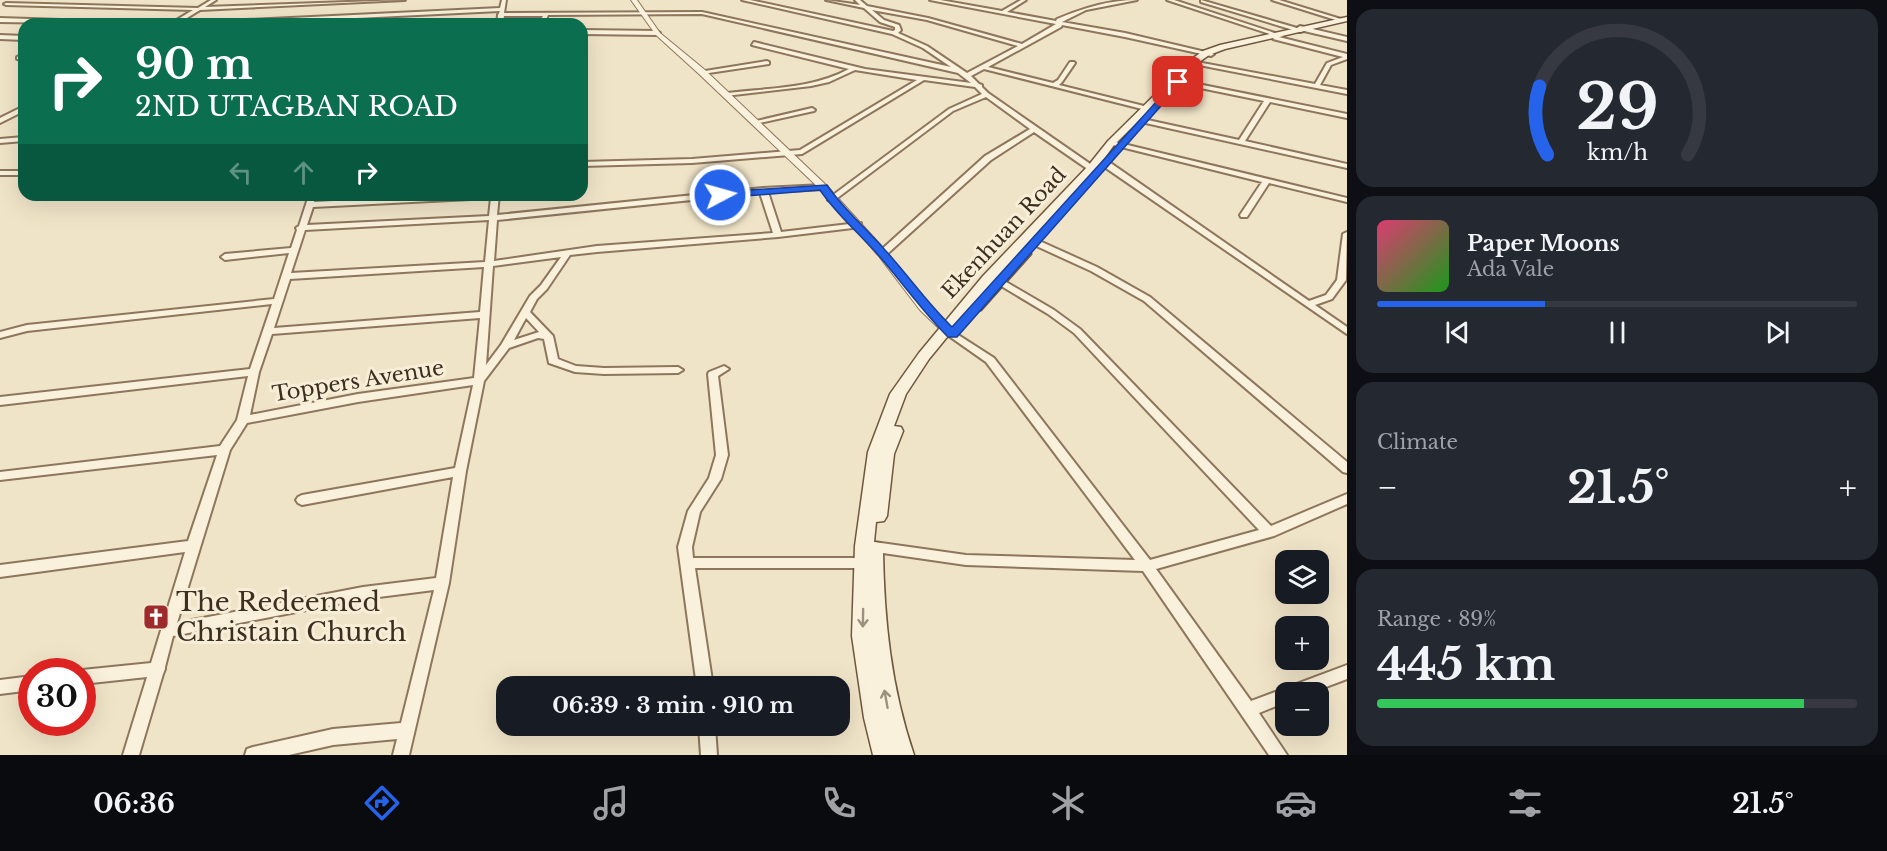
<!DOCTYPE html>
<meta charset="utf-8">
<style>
:root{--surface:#171b24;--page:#242831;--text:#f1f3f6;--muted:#9ea1a6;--line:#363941;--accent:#2563eb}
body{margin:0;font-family:"Libre Baskerville",serif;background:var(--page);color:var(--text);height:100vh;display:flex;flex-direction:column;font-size:22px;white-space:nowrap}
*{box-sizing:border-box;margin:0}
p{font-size:20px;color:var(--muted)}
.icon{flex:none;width:33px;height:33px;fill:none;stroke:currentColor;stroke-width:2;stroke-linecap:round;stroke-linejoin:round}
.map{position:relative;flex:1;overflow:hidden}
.panel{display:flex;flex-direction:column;gap:9px;padding:9px;background:#0d0f14;width:540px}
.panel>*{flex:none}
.guide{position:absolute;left:18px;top:18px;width:570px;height:183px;border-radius:18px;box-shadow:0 6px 24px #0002;background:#0b6e4f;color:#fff;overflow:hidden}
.fabs{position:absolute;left:1275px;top:550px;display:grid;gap:12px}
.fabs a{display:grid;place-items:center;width:54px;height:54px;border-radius:12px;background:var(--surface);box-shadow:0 6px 24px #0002;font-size:30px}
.speed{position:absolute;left:18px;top:658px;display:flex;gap:12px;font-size:30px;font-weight:700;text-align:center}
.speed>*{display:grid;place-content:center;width:78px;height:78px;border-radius:50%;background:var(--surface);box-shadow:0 6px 24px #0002;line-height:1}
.speed .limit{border:9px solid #d22;background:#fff;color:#111}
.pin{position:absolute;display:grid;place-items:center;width:51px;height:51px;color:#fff;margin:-26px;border-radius:12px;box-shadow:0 3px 9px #0006}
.me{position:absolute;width:66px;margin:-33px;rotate:84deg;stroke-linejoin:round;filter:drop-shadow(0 0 4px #0008)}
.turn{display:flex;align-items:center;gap:21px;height:126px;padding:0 18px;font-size:27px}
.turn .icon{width:78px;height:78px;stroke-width:2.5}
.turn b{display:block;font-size:42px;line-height:51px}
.lanes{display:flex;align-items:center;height:57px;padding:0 18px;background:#0003;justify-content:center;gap:30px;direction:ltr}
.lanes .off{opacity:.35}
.big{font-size:45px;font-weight:800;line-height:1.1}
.panel .card{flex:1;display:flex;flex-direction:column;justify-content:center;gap:9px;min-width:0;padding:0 21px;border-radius:18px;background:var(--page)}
.panel .dial{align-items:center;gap:0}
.dial svg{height:156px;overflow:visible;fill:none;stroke:var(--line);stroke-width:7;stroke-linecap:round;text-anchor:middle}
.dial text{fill:var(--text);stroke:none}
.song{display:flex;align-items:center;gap:18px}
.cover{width:72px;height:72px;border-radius:9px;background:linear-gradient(135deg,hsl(340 70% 55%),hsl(120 70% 35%))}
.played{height:6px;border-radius:3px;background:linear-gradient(90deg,var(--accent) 35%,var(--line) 35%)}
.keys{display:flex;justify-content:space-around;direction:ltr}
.heat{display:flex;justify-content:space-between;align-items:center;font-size:33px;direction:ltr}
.charge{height:9px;border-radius:4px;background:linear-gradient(90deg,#34c759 89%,var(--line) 0)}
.trip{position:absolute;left:496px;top:676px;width:354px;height:60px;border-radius:18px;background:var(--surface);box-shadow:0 6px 24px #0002;font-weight:800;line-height:60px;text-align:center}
.menu{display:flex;height:96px;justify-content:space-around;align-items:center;background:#090b0e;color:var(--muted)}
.menu .icon{width:42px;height:42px}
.menu .on{color:var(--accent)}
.menu b{font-size:27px;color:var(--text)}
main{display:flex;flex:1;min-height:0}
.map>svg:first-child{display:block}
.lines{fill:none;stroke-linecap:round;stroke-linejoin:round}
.minor-casing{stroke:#8d765c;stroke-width:4}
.tertiary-casing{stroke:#8d765c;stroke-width:2}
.secondary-casing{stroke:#6f573f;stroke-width:3}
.minor{fill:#faf1dc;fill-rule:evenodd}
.tertiary{fill:#faf1dc;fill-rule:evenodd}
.secondary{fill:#faf1dc;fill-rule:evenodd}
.oneway{stroke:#9c907e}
.route{fill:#2563eb;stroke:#184099;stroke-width:1.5}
.labels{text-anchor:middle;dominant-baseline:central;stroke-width:6;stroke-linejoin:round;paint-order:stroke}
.street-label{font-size:21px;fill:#3d2e20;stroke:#f7eed8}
.near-poi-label{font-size:26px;fill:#3d2e20;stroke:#f7eed8;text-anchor:start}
</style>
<main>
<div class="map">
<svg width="1347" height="755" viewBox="0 0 1347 755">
<rect width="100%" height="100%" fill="#f0e4c8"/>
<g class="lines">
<defs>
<path id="minor" d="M211,0H216L205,7L405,0L200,10L177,24H170L193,10L6,5L4,4L6,3L198,8Z
M502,0H506L504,13L702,12L951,67L923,48L892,34L742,0H750L893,31L895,30V27L880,22L864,8L826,0L860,5L855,0H860L867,6L928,18L1022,44L1056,24L930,0H940L1002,11L1021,0H1026L1007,12L1056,21L1057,19C1083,8 1109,0 1137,0L1086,10L1062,22L1125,33L1214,54L1211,56L1125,37L1062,25L1061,27L988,67L1053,83L1058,80L1070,62H1074L1075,63L1062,82L1059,85L1148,107V109L1146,110L984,69L971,76L979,84L982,85V87L988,93L1096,168L1089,170L1034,132L991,160L886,255H880V251L985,156L1030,129L986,97L953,111L832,202L828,200L829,198L949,109L982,94L975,87L924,80L802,154L692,163L582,166V162L692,159L800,150L917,80L855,70L829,82L811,86L725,96L724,95L727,93C768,88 812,89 849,69L752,45L754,42L865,69L971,83L958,73L702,14L548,15L544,24H538L543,16H504L503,24H497L498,15L500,11L235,24H202L205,22L500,8ZM872,10L927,20L1018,46L967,73L927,46L898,33L901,30L899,25L884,20Z
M1167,0H1174L1284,36L1279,37Z
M1201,0L1297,28L1300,26L1347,37V41L1304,31L1300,32L1201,2Z
M1272,0H1279L1344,20L1339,21Z
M0,18L122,22L125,24L0,22Z
M582,30L657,31L660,33L657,35L582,34Z
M0,35L24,36V40L0,39Z
M1275,36L1347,54V59L1331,65L1320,85L1347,90V94L1194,64L1197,62L1315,84L1327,63L1343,57L1273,39Z
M19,56H24V60L17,59V57Z
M767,61L769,62V64L702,74L699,72Z
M1178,80L1347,114V118L1270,102L1245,141L1347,164V168L1141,122L1140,121L1143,119L1239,140L1264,101L1176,83V81Z
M24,106V111L0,123V118Z
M812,108L815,110L814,111L755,124L752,122Z
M24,137V141L0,143V139Z
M1111,141L1347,198V202L1269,183L1247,217H1241L1240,215L1262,182L1109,144L1108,143Z
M1103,162H1109L1309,301L1326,295L1337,280L1343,234L1347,232L1346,280L1332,299L1315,305L1347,327V334L1103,166Z
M0,171H24V175H0Z
M823,185L827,187L826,189L768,192L781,232L858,223H861V227L778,237L597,252L570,255L547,289L537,299L530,312L553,336L558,359L576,366L604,368L678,367L683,370L678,373L604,374L575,372L549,363L544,339L538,338L509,348L484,381L466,471L449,583L409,755H393L397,739L333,745L289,755H245L247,749L253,747L333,729L401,723L434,590L363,599L173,636L165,667V669L163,674L139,755H123L147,677L82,684V672H77L82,670L151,663L185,552L0,577V565L188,541L217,455L0,480V472L220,446L237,420L248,376L0,405V397L250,369L272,304L27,331L0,338V332L27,325L274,299L289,253L225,260L221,257L225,254L291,248L297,230L296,228L299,226L309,195H317L314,202L452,195H499L497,215L763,188ZM760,193L773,233L597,246L494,261L497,220ZM491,198L489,216L307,225L313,207ZM489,220L485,262L291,273L305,230ZM561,257L541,285L530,296L501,345L486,365L493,266ZM484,267L480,312L274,328L290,279ZM480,318L474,378L358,394L250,415L259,372L272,334ZM526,318L539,332L514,340ZM473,385L455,468L302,495L298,497L296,500L298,503L302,505L453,477L436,578L363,587L177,623L230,450L247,423L358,402Z
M1035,239L1097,267L1150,297L1347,462V473L1343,472L1144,301L1091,271L1032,244L1031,242Z
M1001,279L1054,310L1080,329L1271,526L1347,494V504L1274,536L1156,569L1251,701L1347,665V679L1310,693H1286V702L1259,713L1287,755H1269L1143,571L966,565L869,551L867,547L869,543L874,542L966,555L1135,560L986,362L949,336L947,334L952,331L994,358L1150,560L1259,530L1074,333L1048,314L998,284L996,282L998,280Z
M724,366L729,369L718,376L728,455L721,479L700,512L692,547L693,558H863L868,559L870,563L868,567L863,568H695L713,687H697L678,547L688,511L709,478L716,455L708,374L709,372Z
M32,676V690L0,694V680Z
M699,726H715L717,755H701Z"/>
<path id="tertiary" d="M631,0H637L660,33L705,70L826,185L886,251L928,305L956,331L958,334L956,337H948L920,310L878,255L820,189L699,74L656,35Z"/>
<path id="secondary" d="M1347,17V21L1225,49L1209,55L1195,65L1114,145L1096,170L1016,257L1025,250L1031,254L981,310L970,309L929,359L906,394L894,426L901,427L903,431L894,454L887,516L884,521L876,522L874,542L881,544L883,549C884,620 891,687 914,755H873L864,718L852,636L855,546L868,452L890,394L919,353L983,276L1088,166L1108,141L1189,61L1203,51L1220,45Z"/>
</defs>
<!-- minor casing -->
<use href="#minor" class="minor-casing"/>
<!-- tertiary casing -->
<use href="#tertiary" class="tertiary-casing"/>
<!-- secondary casing -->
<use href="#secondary" class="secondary-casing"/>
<!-- minor -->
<use href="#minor" class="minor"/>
<!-- tertiary -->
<use href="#tertiary" class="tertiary"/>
<!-- secondary -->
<use href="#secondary" class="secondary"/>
</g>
<!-- one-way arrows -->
<defs><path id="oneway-shaft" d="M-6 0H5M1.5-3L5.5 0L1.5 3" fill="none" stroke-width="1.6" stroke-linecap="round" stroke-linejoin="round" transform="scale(1.5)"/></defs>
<g class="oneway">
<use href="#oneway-shaft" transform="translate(863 618) rotate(91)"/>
<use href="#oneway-shaft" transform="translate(886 699) rotate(-100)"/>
</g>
<!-- route -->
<path class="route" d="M1176,80L1182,82L957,337H948C922,311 902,282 879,256C859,233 836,214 820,190L720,198L715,195L720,192L827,185C843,209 866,228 885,250C908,275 927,303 952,327Z"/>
<!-- icons -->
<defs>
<symbol id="church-square" viewBox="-11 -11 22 22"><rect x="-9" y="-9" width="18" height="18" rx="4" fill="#9e2a2b" stroke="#f7eed8"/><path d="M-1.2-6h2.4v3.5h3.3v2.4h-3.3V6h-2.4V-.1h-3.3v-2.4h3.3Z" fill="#fff"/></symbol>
</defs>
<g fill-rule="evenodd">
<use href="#church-square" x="141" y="602" width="30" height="30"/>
</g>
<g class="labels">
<!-- street labels -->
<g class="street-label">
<text transform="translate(1004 233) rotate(-47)">Ekenhuan Road</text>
<text transform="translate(358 381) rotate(-9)">Toppers Avenue</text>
</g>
<!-- near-poi labels -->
<g class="near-poi-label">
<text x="176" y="602">The Redeemed<tspan x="176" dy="30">Christain Church</tspan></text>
</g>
</g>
</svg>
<div class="fabs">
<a><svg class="icon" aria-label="layers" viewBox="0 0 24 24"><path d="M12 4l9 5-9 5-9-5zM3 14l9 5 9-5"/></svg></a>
<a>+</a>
<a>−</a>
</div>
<div class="speed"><div class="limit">30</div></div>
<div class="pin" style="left:1178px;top:82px;background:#d93025"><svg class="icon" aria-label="arrive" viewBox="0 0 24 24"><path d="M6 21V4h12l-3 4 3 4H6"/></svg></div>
<svg class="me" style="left:720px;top:195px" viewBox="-20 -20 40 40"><circle r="17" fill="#2563eb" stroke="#fff" stroke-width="3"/><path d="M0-11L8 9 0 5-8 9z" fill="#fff"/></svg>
<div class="trip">06:39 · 3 min · 910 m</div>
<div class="guide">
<div class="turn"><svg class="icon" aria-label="right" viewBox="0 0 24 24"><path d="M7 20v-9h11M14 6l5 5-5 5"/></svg><div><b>90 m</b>2ND UTAGBAN ROAD</div></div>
<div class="lanes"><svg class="icon off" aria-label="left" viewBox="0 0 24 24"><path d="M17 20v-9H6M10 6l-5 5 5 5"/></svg><svg class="icon off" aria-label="ahead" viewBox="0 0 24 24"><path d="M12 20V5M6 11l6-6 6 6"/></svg><svg class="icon" aria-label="right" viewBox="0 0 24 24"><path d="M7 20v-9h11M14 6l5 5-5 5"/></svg></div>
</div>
</div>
<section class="panel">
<div class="card dial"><svg viewBox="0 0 100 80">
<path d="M14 69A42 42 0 1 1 86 69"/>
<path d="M14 69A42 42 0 0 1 10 34" stroke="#2563eb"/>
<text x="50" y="56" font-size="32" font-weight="700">29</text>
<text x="50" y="72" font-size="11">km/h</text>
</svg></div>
<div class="card">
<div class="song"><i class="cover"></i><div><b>Paper Moons</b><p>Ada Vale</p></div></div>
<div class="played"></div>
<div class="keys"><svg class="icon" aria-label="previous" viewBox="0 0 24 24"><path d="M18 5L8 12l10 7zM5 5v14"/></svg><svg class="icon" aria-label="pause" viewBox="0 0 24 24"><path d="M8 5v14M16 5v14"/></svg><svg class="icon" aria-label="next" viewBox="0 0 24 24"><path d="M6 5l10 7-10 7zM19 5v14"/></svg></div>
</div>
<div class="card"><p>Climate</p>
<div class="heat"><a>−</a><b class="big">21.5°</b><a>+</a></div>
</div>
<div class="card"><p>Range · 89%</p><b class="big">445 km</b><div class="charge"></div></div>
</section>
</main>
<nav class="menu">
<b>06:36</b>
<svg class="icon on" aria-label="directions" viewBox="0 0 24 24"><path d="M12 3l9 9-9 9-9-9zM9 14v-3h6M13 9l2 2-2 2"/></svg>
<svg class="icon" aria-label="music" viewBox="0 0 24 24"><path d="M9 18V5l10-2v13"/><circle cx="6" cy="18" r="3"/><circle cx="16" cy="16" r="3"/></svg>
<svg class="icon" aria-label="phone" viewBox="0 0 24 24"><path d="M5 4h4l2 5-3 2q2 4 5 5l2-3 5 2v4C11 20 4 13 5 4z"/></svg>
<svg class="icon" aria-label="climate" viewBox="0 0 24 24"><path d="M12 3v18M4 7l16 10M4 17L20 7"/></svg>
<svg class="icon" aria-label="car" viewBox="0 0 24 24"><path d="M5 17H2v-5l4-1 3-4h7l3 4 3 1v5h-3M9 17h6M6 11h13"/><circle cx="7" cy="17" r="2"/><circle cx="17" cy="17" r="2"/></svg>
<svg class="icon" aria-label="filters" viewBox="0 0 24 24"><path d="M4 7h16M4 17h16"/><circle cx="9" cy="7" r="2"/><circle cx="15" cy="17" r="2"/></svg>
<b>21.5°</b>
</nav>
